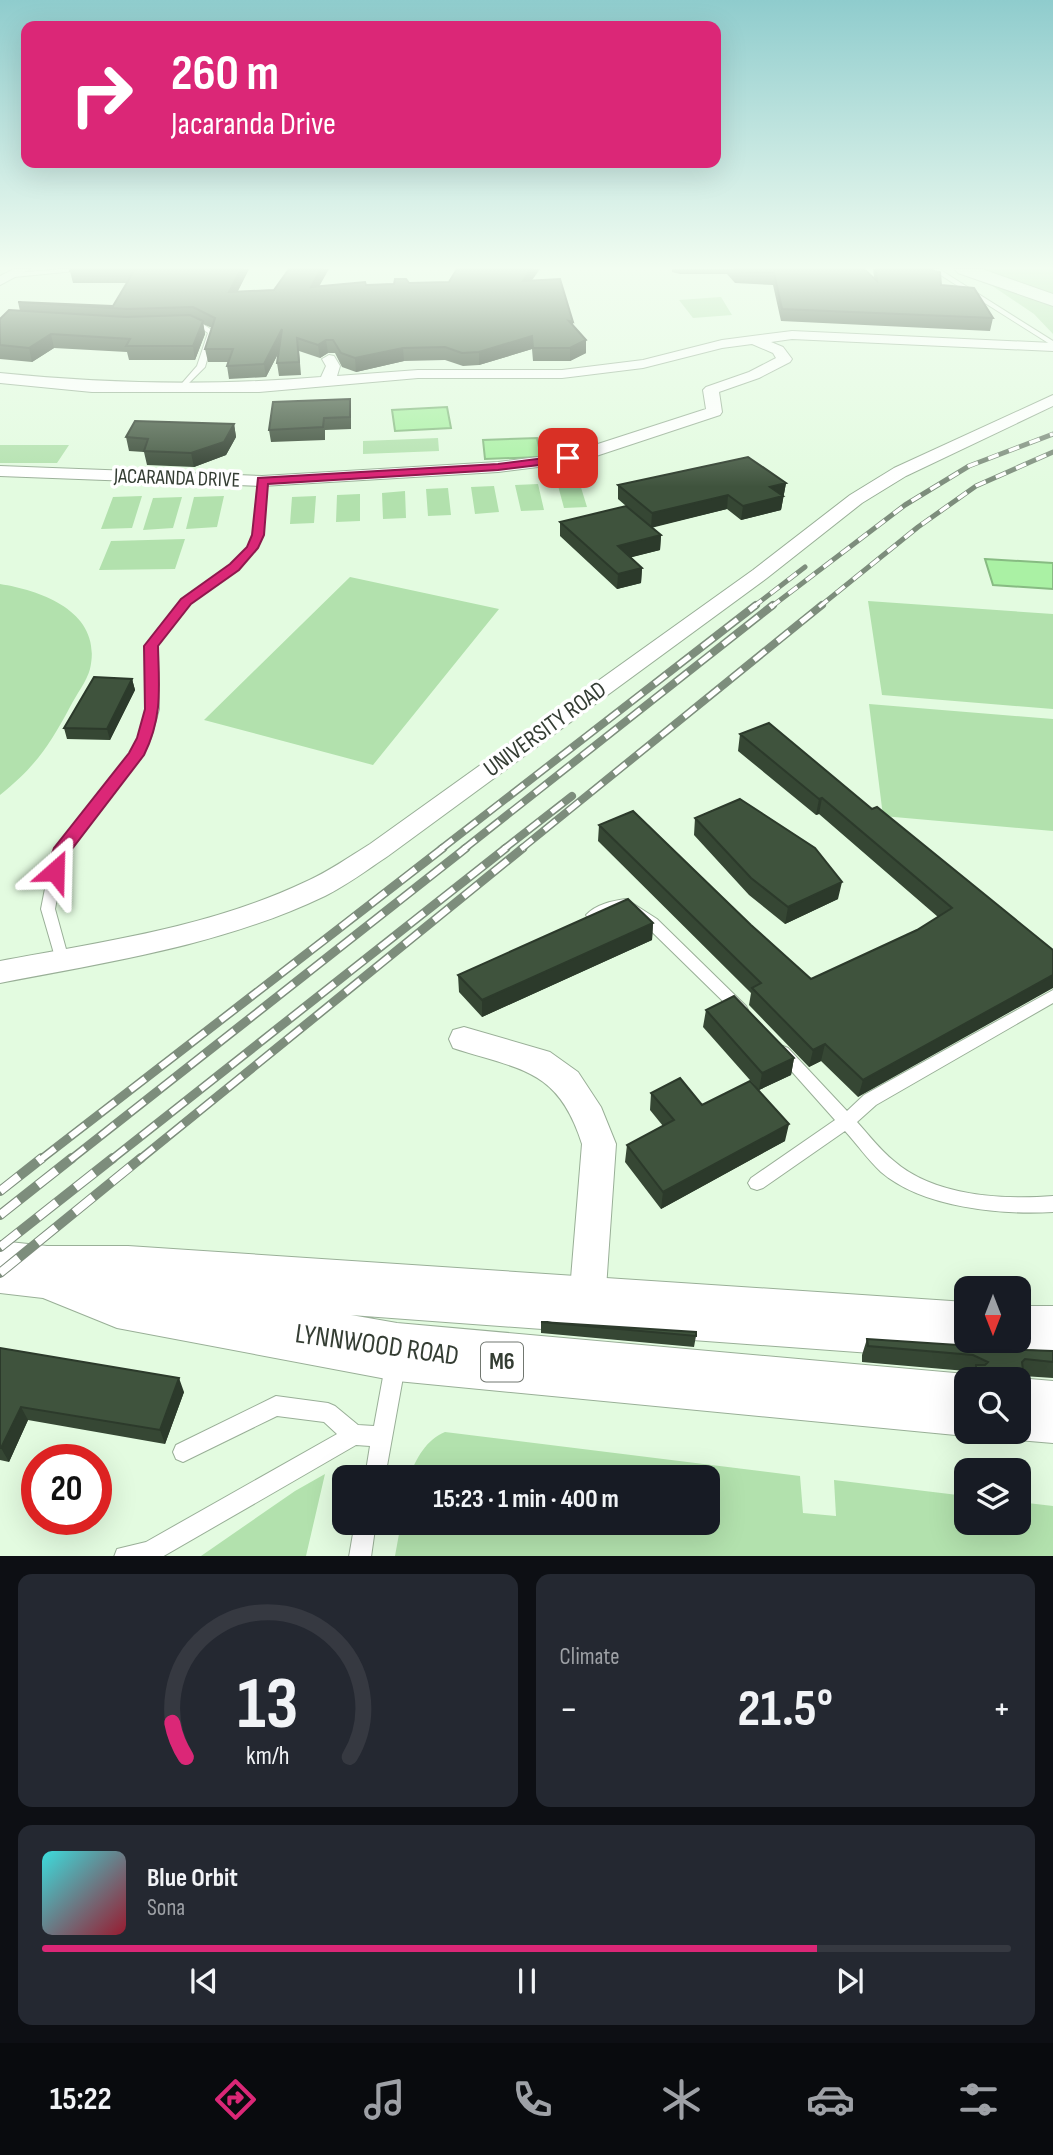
<!DOCTYPE html>
<meta charset="utf-8">
<style>
:root{--surface:#171b24;--page:#242831;--text:#f1f3f6;--muted:#9ea1a6;--line:#363941;--accent:#db2777}
body{margin:0;font-family:"Sofia Sans Condensed",sans-serif;background:var(--page);color:var(--text);height:100vh;display:flex;flex-direction:column;font-size:26px;white-space:nowrap}
*{box-sizing:border-box;margin:0}
p{font-size:23px;color:var(--muted)}
.icon{flex:none;width:38px;height:38px;fill:none;stroke:currentColor;stroke-width:2;stroke-linecap:round;stroke-linejoin:round}
.map{position:relative;height:1556px;overflow:hidden}
.details{display:flex;flex-direction:column;gap:18px;padding:18px;background:#0d0f14;flex:1}
.details>*{flex:none}
.hud{position:absolute;left:21px;top:21px;width:700px;height:147px;border-radius:14px;box-shadow:0 7px 28px #0002;background:#db2777;color:#fff;overflow:hidden}
.needle{width:46px;rotate:180deg}
.controls{position:absolute;left:954px;top:1276px;display:grid;gap:14px}
.controls a{display:grid;place-items:center;width:77px;height:77px;border-radius:14px;background:var(--surface);box-shadow:0 7px 28px #0002;font-size:35px}
.speed{position:absolute;left:21px;top:1444px;display:flex;gap:14px;font-size:35px;font-weight:700;text-align:center}
.speed>*{display:grid;place-content:center;width:91px;height:91px;border-radius:50%;background:var(--surface);box-shadow:0 7px 28px #0002;line-height:1}
.speed .limit{border:10px solid #d22;background:#fff;color:#111}
.pin{position:absolute;display:grid;place-items:center;width:60px;height:60px;color:#fff;margin:-30px;border-radius:14px;box-shadow:0 4px 10px #0006}
.me{position:absolute;width:77px;margin:-38px;rotate:25deg;stroke-linejoin:round;filter:drop-shadow(0 0 5px #0008)}
.turn{display:flex;align-items:center;gap:24px;height:147px;padding:0 35px;font-size:32px}
.turn .icon{width:91px;height:91px;stroke-width:2.5}
.turn b{display:block;font-size:49px;line-height:60px}
.big{font-size:52px;font-weight:700;line-height:1.1}
.details .widget{flex:1;display:flex;flex-direction:column;justify-content:center;gap:10px;min-width:0;padding:0 24px;border-radius:14px;background:var(--page)}
.details .dial{align-items:center;gap:0}
.dial svg{height:182px;overflow:visible;fill:none;stroke:var(--line);stroke-width:7;stroke-linecap:round;text-anchor:middle}
.dial text{fill:var(--text);stroke:none}
.song{display:flex;align-items:center;gap:21px}
.cover{width:84px;height:84px;border-radius:10px;background:linear-gradient(135deg,hsl(180 70% 55%),hsl(350 70% 35%))}
.played{height:7px;border-radius:4px;background:linear-gradient(90deg,var(--accent) 80%,var(--line) 80%)}
.keys{display:flex;justify-content:space-around;direction:ltr}
.heat{display:flex;justify-content:space-between;align-items:center;font-size:38px;direction:ltr}
.details .tiles{flex:1;display:grid;gap:18px;grid-template-columns:1fr 1fr}
.widget:last-child{grid-column:span 2}
.trip{position:absolute;left:332px;top:1465px;width:388px;height:70px;border-radius:14px;background:var(--surface);box-shadow:0 7px 28px #0002;font-weight:700;line-height:70px;text-align:center}
.menu{display:flex;height:112px;justify-content:space-around;align-items:center;background:#090b0e;color:var(--muted)}
.menu .icon{width:49px;height:49px}
.menu .on{color:var(--accent)}
.menu b{font-size:32px;color:var(--text)}
.map>svg:first-child{display:block}
.green{fill:#b2e1ad}
.water{fill:#aaf1a4;stroke:#87bb82;stroke-width:2}
.lines{fill:none;stroke-linecap:round;stroke-linejoin:round}
.lane-casing{stroke:#99af97;stroke-width:2}
.street-casing{stroke:#99af97;stroke-width:2}
.secondary-casing{stroke:#99af97;stroke-width:2}
.primary-casing{stroke:#99af97;stroke-width:2}
.lane{fill:#fff;fill-rule:evenodd}
.street{fill:#fff;fill-rule:evenodd}
.secondary{fill:#fff;fill-rule:evenodd}
.primary{fill:#fff;fill-rule:evenodd}
.rail-far3-casing{stroke:#7d8d7c;stroke-width:5}
.rail-far2-casing{stroke:#7d8d7c;stroke-width:8}
.rail-far1-casing{stroke:#7d8d7c;stroke-width:9}
.rail-casing{stroke:#7d8d7c;stroke-width:10}
.rail-far3{stroke:#fff;stroke-width:3.5;stroke-dasharray:11;stroke-linecap:butt}
.rail-far2{stroke:#fff;stroke-width:5;stroke-dasharray:15;stroke-linecap:butt}
.rail-far1{stroke:#fff;stroke-width:6;stroke-dasharray:19;stroke-linecap:butt}
.rail{stroke:#fff;stroke-width:8;stroke-dasharray:24;stroke-linecap:butt}
.wall{fill:#364734}
.shaded-wall{fill:#2c3a2b}
.building{fill:#3f533d;stroke:#2c3a2b;stroke-width:2}
.route{fill:#db2777;stroke:#8e194d;stroke-width:2}
.labels{text-anchor:middle;dominant-baseline:central;stroke-width:7;stroke-linejoin:round;paint-order:stroke}
.far-street-label{font-size:21px;fill:#343d33;stroke:#fff}
.shield{fill:#fff;stroke:#717770;stroke-width:2}
.shield-label{font-size:23px;font-weight:bold;fill:#343d33}
.street-label{font-size:24px;fill:#343d33;stroke:#fff}
.near-street-label{font-size:28px;fill:#343d33;stroke:#fff}
</style>
<div class="map">
<svg width="1053" height="1557" viewBox="0 0 1053 1557">
<rect width="100%" height="100%" fill="#e3fbe0"/>
<!-- green -->
<path class="green" d="M978,269H1053V295Z
M988,283L1053,304V334L1034,314Z
M721,297L732,315L693,318L679,300Z
M438,438L439,451L363,454V441Z
M0,445H69L57,463H0Z
M579,481L587,507L564,508L557,482Z
M538,484L544,510L521,511L515,485Z
M494,486L499,512L475,514L471,487Z
M448,488L451,515L428,516L426,489Z
M405,491L406,518L383,519L382,493Z
M360,494V521L336,522L337,495Z
M142,496L132,528L101,529L113,497Z
M224,496L217,527L186,529L194,497Z
M316,496L314,523L290,524L292,497Z
M182,497L173,528L143,530L153,498Z
M185,539L175,569L99,570L111,541Z
M350,577L499,609L373,765L204,720Z
M0,584C44,591 103,613 90,669C87,681 76,695 70,707C49,746 35,767 0,795Z
M868,601L1053,614V709L882,695Z
M869,704L1053,719V831L883,816Z
M445,1432L800,1476L803,1513L836,1516L834,1480L966,1496V1522H1018L1019,1502L1053,1506V1556H395L401,1523L709,1522V1477H410C415,1459 427,1439 445,1432Z
M325,1474L306,1556H201L295,1491Z"/>
<!-- water -->
<path class="water" d="M447,407L451,428L395,431L392,410Z
M537,438L541,457L485,459L483,440Z
M985,559L1053,563V589L993,585Z"/>
<g class="lines">
<defs>
<path id="lane" d="M64,269H95L14,277L11,275L14,273Z
M931,269H939L1053,341V346Z
M190,322L201,323L215,332L205,367L181,391L177,389L197,366L208,333L198,326L188,325L187,324Z
M262,478L266,481L263,535L257,548L238,569L190,604L156,646L159,709L151,738L140,758L64,859L55,909L69,960L67,964L62,965L57,964L41,909L51,858L131,754C152,714 147,689 146,646L182,600L232,565L248,547L253,535L258,481Z
M626,899L657,919L746,1006L748,1010L746,1014L741,1016L736,1014L647,927L624,909L615,910L593,920L588,918L586,915C596,904 612,901 626,899Z
M1053,990V1003L876,1105L857,1122C869,1135 880,1150 894,1161C934,1196 1002,1200 1053,1196V1212C1001,1215 923,1208 881,1172C868,1160 857,1144 845,1131L763,1188L757,1190L751,1188L748,1183L751,1178L835,1120L778,1056L775,1052L778,1048L783,1046L788,1048L847,1111L864,1095Z
M395,1357L402,1359L405,1366L385,1477H365L370,1446L356,1445L162,1557H114L117,1549L146,1542L337,1434L324,1422L277,1416L183,1462L176,1459L173,1452L176,1445L276,1396L328,1403L335,1406L358,1425L374,1426L385,1366L388,1359Z
M355,1522H376L371,1557H349Z"/>
<path id="street" d="M14,269H30L0,285V276Z
M792,331L1053,343V351L792,339L771,342L783,347L792,359L790,362L759,378L719,392L722,412L720,415L578,462L498,472L262,486L0,476V466L262,476L498,462L570,453L706,409L703,390L706,387L749,372L776,358L773,353L752,344L722,348L643,368L562,378H418L259,392H92L0,383V373C108,384 213,386 321,377L326,366L322,359L329,355L334,356L340,366L337,376L418,370H562L643,360L722,340Z
M1053,395V406L906,476L862,503L767,578L388,856C367,870 347,885 325,896C223,945 109,962 0,983V961C103,942 210,927 305,882C328,872 349,857 370,844L753,570L850,495L894,468Z
M464,1027L550,1052L578,1072L601,1107L616,1144L605,1303L600,1315L587,1321L574,1315L569,1303L582,1144C558,1068 520,1070 453,1048L449,1039L453,1030Z"/>
<path id="secondary" d="M955,269H982L1053,294V306L958,273Z"/>
<path id="primary" d="M0,1241L47,1246H128L966,1302V1340H1018V1306H1053V1364H1018L997,1355L991,1341L987,1351L966,1360L351,1315L397,1323L966,1374L978,1379H966V1432H977L966,1436L397,1381L117,1328L43,1298L0,1293Z
M1018,1378L1053,1381V1443L1018,1440L998,1432H1018V1379H1016Z"/>
</defs>
<!-- lane casing -->
<use href="#lane" class="lane-casing"/>
<!-- street casing -->
<use href="#street" class="street-casing"/>
<!-- secondary casing -->
<use href="#secondary" class="secondary-casing"/>
<!-- primary casing -->
<use href="#primary" class="primary-casing"/>
<!-- lane -->
<use href="#lane" class="lane"/>
<!-- street -->
<use href="#street" class="street"/>
<!-- secondary -->
<use href="#secondary" class="secondary"/>
<!-- primary -->
<use href="#primary" class="primary"/>
<defs>
<path id="rail-far3" d="M753,607L805,567
M771,607L905,505L969,466L1053,434
M819,607L918,527L976,486L1053,452"/>
<path id="rail-far2" d="M441,849L756,605
M464,849L773,605
M504,849L572,796
M521,849L822,605"/>
<path id="rail-far1" d="M40,1160L443,848
M70,1160L466,848
M111,1160L506,848
M139,1160L523,848"/>
<path id="rail" d="M0,1191L42,1158
M0,1215L72,1158
M0,1247L113,1158
M0,1273L141,1158"/>
</defs>
<!-- rail-far3 casing -->
<use href="#rail-far3" class="rail-far3-casing"/>
<!-- rail-far2 casing -->
<use href="#rail-far2" class="rail-far2-casing"/>
<!-- rail-far1 casing -->
<use href="#rail-far1" class="rail-far1-casing"/>
<!-- rail casing -->
<use href="#rail" class="rail-casing"/>
<!-- rail-far3 -->
<use href="#rail-far3" class="rail-far3"/>
<!-- rail-far2 -->
<use href="#rail-far2" class="rail-far2"/>
<!-- rail-far1 -->
<use href="#rail-far1" class="rail-far1"/>
<!-- rail -->
<use href="#rail" class="rail"/>
</g>
<!-- wall -->
<path class="wall" d="M71,269H249L237,292L274,290L319,286L409,283L532,280L573,322V326L586,353L570,361H533L532,349L479,365L463,366L445,360L404,361L356,372L342,367L335,353H328L320,358L299,351L301,375L279,376L277,363L279,352L266,377L229,379L227,366L228,362H208L205,349L212,328L203,324L205,334L195,360H129L127,352L54,348L32,362L0,359V319L20,311L18,302L113,306L127,283H73L70,271Z
M672,269H864L874,278L873,269H932L941,285L993,318L990,331L781,321L773,285L735,283L727,274H680L672,272Z
M351,411V429L325,430V440L271,442L269,430Z
M234,424L236,437L226,455L194,467L147,465L144,452L129,451L126,437Z
M786,483L781,510L741,520L727,509L652,527L661,535L660,550L631,557L642,568L641,583L617,589L560,536V522L626,506L618,499V485Z
M132,679L135,690L110,740L67,739L64,728Z
M740,734L872,809L1053,950L858,1097L821,1061L809,1067L749,1005L751,993L598,841L599,825L751,925L811,979L917,930L938,917L819,814L816,815L738,751Z
M695,818L838,899L785,924L749,895L694,835Z
M653,923L652,940L482,1017L459,992L458,975Z
M706,1010L794,1058L791,1075L759,1090L785,1141L661,1209L625,1162L627,1145L663,1126L650,1110L651,1093L702,1105L757,1088L703,1027Z
M541,1322L696,1336L694,1347L541,1333Z
M867,1339L1053,1351V1378L1023,1376L1018,1387V1379H970L972,1374L966,1371L862,1362V1355Z
M0,1348L184,1392L165,1444L28,1420L9,1462L0,1460Z"/>
<!-- shaded-wall -->
<path class="shaded-wall" d="M241,269H249L231,305L229,292Z
M321,269H329L312,299L311,287Z
M531,269H540L523,293V281Z
M203,321L205,334L195,360L193,346Z
M282,329L284,342L266,377L264,364Z
M51,334L54,348L32,362L29,348Z
M532,336V349L479,365V352Z
M326,340L328,353L320,358L318,345Z
M586,340V353L570,361V348Z
M403,348L404,361L356,372L355,358Z
M234,424L236,437L226,455L194,467L191,453Z
M786,483L781,510L741,520L743,506L770,487Z
M728,495L727,509L651,528L652,513Z
M661,535L660,550L617,561L618,546Z
M642,568L641,583L617,589L618,574Z
M132,679L135,690L110,740L107,729Z
M822,798L819,814L816,815L819,799Z
M842,882L838,899L785,924L788,907Z
M653,923L652,940L482,1017V1000Z
M1053,975V988L858,1097L863,1080Z
M825,1044L821,1061L809,1067L813,1050Z
M794,1058L791,1075L759,1090L762,1073Z
M789,1124L785,1141L661,1209L663,1192Z
M179,1378L184,1392L165,1444L160,1430Z
M21,1407L28,1420L9,1462L1,1448Z"/>
<!-- building -->
<path class="building" d="M71,269H241L229,292L274,290L289,269H321L311,287L365,282L366,285L394,284L395,279H406L409,283L449,282L457,269H531L523,281L560,279L573,322L569,321L586,340L570,348H533L532,336L479,352L462,353L445,347L403,348L355,358L341,353L333,340H326L318,345L297,338L299,362L277,363L282,329L264,364L227,366L233,349H205L215,318L193,307L127,309L18,302L113,306L134,271H70Z
M735,269H864L877,281L876,269H932L934,271L940,272L941,285L974,288L993,318L782,309L774,273L736,271Z
M9,310L126,317L190,315L203,321L193,346H126L130,339L51,334L29,348L0,345V319Z
M350,399V417L324,418L323,427L269,430L273,402Z
M135,421L234,424L224,442L191,453L144,451L148,439L126,437Z
M748,457L786,483L770,487L783,496L743,506L728,495L652,513L618,485Z
M626,506L661,535L618,546L642,568L618,574L560,522Z
M94,677L132,679L107,729L64,728Z
M769,723L872,809L877,807L1053,950V975L863,1080L825,1044L813,1050L752,988L761,983L599,825L633,811L751,925L811,979L917,930L952,908L822,798L819,799L740,734Z
M740,799L815,848L842,882L788,907L751,878L695,818Z
M628,899L653,923L482,1000L458,975Z
M734,996L794,1058L762,1073L706,1010Z
M680,1078L702,1105L750,1081L789,1124L663,1192L627,1145L674,1120L651,1093Z
M541,1322L696,1332V1336Z
M867,1339L973,1346L980,1344L1026,1350L1053,1351V1362L1025,1359L1022,1362L1024,1377L976,1372V1365H985L988,1362L973,1355L868,1346Z
M0,1348L179,1378L160,1430L21,1407L1,1448H0Z"/>
<!-- sky -->
<linearGradient id="sky" x2="0" y2="1"><stop stop-color="#8fcccd"/><stop offset="0.55" stop-color="#f2fdf1"/><stop offset="1" stop-color="#f2fdf1" stop-opacity="0"/></linearGradient>
<rect width="1053" height="487" fill="url(#sky)"/>
<!-- route -->
<path class="route" d="M568,455L572,456V461L498,470L268,484L264,535L258,548L239,570L191,604L158,646C159,687 163,717 144,755L69,853L61,876H49L46,871L54,848L129,753L137,738L145,709L144,646L181,599L230,564L247,547L252,535L258,478L498,464Z"/>
<g class="labels">
<!-- far-street labels -->
<g class="far-street-label">
<text transform="translate(177 478) rotate(2)">JACARANDA DRIVE</text>
</g>
<!-- shield labels -->
<rect class="shield" x="481" y="1342.5" width="42" height="39" rx="5"/>
<g class="shield-label">
<text x="502" y="1362">M6</text>
</g>
<!-- street labels -->
<g class="street-label">
<text transform="translate(545 729) rotate(-36)">UNIVERSITY ROAD</text>
</g>
<!-- near-street labels -->
<g class="near-street-label">
<text transform="translate(377 1345) rotate(8)">LYNNWOOD ROAD</text>
</g>
</g>
</svg>
<div class="controls">
<a><svg class="needle" viewBox="-14 -14 28 28"><path d="M0-13l5 13h-10z" fill="#e53935"/><path d="M0 13l5-13h-10z" fill="#9ea1a6"/></svg></a>
<a><svg class="icon" aria-label="search" viewBox="0 0 24 24"><circle cx="10" cy="10" r="6"/><path d="M15 15l6 6"/></svg></a>
<a><svg class="icon" aria-label="layers" viewBox="0 0 24 24"><path d="M12 4l9 5-9 5-9-5zM3 14l9 5 9-5"/></svg></a>
</div>
<div class="speed"><div class="limit">20</div></div>
<div class="pin" style="left:568px;top:458px;background:#d93025"><svg class="icon" aria-label="arrive" viewBox="0 0 24 24"><path d="M6 21V4h12l-3 4 3 4H6"/></svg></div>
<svg class="me" style="left:55px;top:871px" viewBox="-20 -20 40 40"><path d="M0-17L14 15 0 8-14 15z" fill="#db2777" stroke="#fff" stroke-width="4"/></svg>
<div class="trip">15:23 · 1 min · 400 m</div>
<div class="hud">
<div class="turn"><svg class="icon" aria-label="right" viewBox="0 0 24 24"><path d="M7 20v-9h11M14 6l5 5-5 5"/></svg><div><b>260 m</b>Jacaranda Drive</div></div>
</div>
</div>
<section class="details">
<div class="tiles">
<div class="widget dial"><svg viewBox="0 0 100 80">
<path d="M14 69A42 42 0 1 1 86 69"/>
<path d="M14 69A42 42 0 0 1 8 54" stroke="#db2777"/>
<text x="50" y="56" font-size="32" font-weight="700">13</text>
<text x="50" y="72" font-size="11">km/h</text>
</svg></div>
<div class="widget"><p>Climate</p>
<div class="heat"><a>−</a><b class="big">21.5°</b><a>+</a></div>
</div>
<div class="widget">
<div class="song"><i class="cover"></i><div><b>Blue Orbit</b><p>Sona</p></div></div>
<div class="played"></div>
<div class="keys"><svg class="icon" aria-label="previous" viewBox="0 0 24 24"><path d="M18 5L8 12l10 7zM5 5v14"/></svg><svg class="icon" aria-label="pause" viewBox="0 0 24 24"><path d="M8 5v14M16 5v14"/></svg><svg class="icon" aria-label="next" viewBox="0 0 24 24"><path d="M6 5l10 7-10 7zM19 5v14"/></svg></div>
</div>
</div>
</section>
<nav class="menu">
<b>15:22</b>
<svg class="icon on" aria-label="directions" viewBox="0 0 24 24"><path d="M12 3l9 9-9 9-9-9zM9 14v-3h6M13 9l2 2-2 2"/></svg>
<svg class="icon" aria-label="music" viewBox="0 0 24 24"><path d="M9 18V5l10-2v13"/><circle cx="6" cy="18" r="3"/><circle cx="16" cy="16" r="3"/></svg>
<svg class="icon" aria-label="phone" viewBox="0 0 24 24"><path d="M5 4h4l2 5-3 2q2 4 5 5l2-3 5 2v4C11 20 4 13 5 4z"/></svg>
<svg class="icon" aria-label="climate" viewBox="0 0 24 24"><path d="M12 3v18M4 7l16 10M4 17L20 7"/></svg>
<svg class="icon" aria-label="car" viewBox="0 0 24 24"><path d="M5 17H2v-5l4-1 3-4h7l3 4 3 1v5h-3M9 17h6M6 11h13"/><circle cx="7" cy="17" r="2"/><circle cx="17" cy="17" r="2"/></svg>
<svg class="icon" aria-label="filters" viewBox="0 0 24 24"><path d="M4 7h16M4 17h16"/><circle cx="9" cy="7" r="2"/><circle cx="15" cy="17" r="2"/></svg>
</nav>
